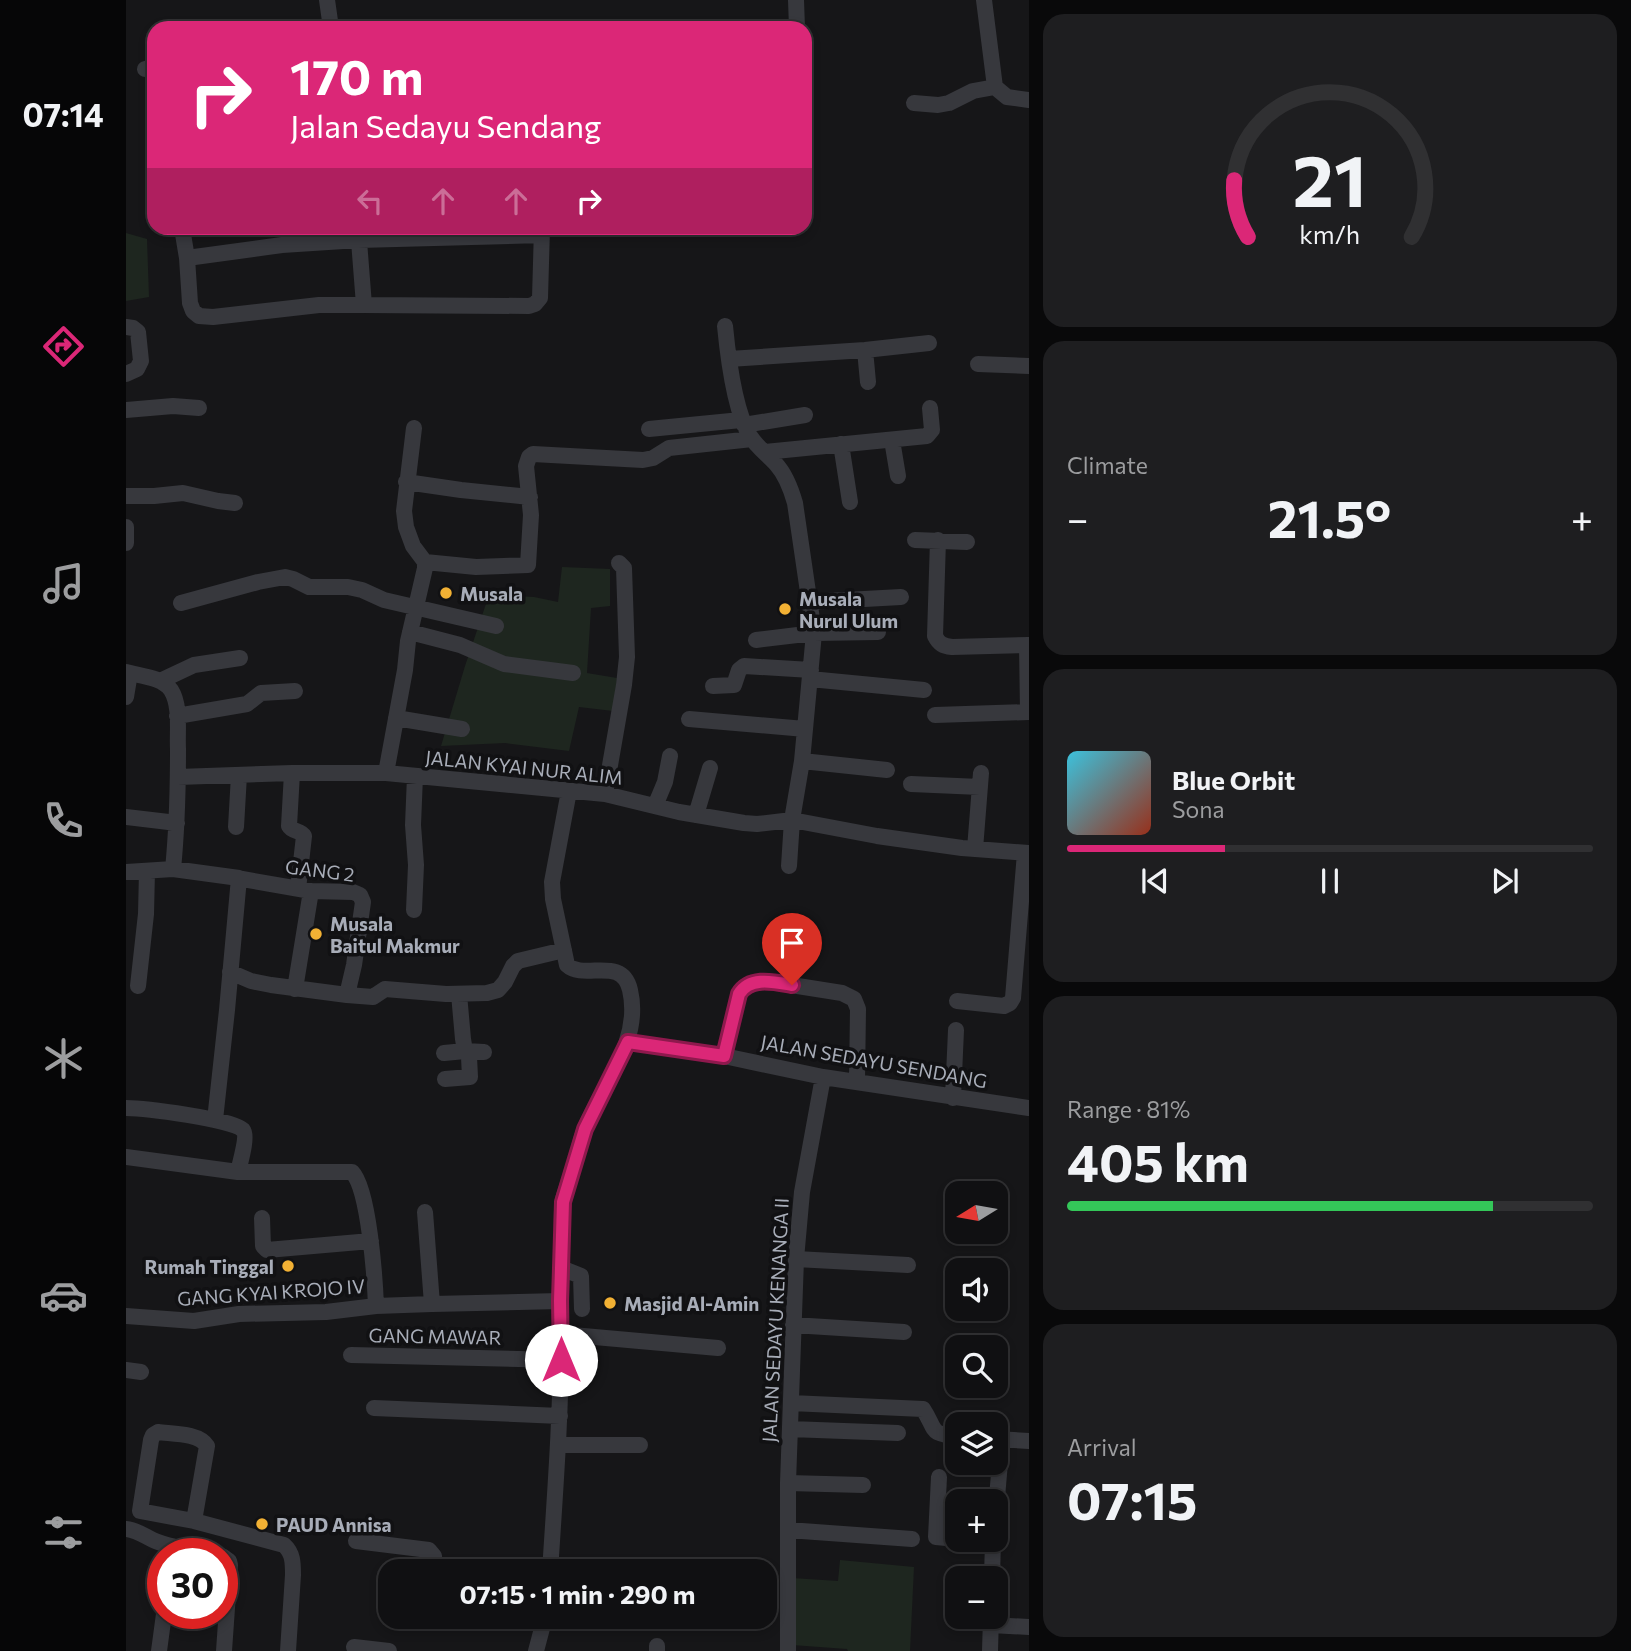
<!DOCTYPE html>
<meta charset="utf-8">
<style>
:root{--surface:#101012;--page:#1e1e20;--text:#f1f3f6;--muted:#9c9d9f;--line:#303032;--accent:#db2777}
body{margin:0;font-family:Commissioner,sans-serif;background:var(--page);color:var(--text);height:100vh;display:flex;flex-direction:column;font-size:26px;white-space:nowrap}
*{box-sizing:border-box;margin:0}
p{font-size:23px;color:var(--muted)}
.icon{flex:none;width:38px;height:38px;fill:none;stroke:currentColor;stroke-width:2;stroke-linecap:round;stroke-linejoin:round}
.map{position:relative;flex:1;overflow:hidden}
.drawer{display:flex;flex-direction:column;gap:14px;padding:14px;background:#09090a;width:602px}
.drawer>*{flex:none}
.hud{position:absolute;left:21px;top:21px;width:665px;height:214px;border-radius:21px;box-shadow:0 4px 10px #0003,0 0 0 2px var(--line);background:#db2777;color:#fff;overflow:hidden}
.needle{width:46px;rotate:259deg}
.fabs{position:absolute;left:819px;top:1181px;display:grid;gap:14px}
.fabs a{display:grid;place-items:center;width:63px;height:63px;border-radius:14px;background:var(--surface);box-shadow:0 4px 10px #0003,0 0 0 2px var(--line);font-size:35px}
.speed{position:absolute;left:21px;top:1538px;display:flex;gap:14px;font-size:35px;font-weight:700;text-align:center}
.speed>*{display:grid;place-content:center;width:91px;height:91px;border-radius:50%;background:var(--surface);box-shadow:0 4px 10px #0003,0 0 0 2px var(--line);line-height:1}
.speed .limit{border:10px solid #d22;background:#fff;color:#111}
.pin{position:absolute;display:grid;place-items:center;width:60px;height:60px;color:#fff;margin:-72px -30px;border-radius:50% 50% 50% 0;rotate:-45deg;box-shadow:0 0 7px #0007}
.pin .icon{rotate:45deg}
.me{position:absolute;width:77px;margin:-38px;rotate:0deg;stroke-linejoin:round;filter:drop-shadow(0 0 5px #0008)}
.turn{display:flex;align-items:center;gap:24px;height:147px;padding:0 28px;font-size:32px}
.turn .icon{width:91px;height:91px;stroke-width:2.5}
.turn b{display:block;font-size:49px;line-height:60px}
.lanes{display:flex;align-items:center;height:66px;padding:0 28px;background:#0003;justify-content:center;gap:35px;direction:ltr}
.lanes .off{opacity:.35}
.big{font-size:52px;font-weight:700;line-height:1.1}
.drawer .card{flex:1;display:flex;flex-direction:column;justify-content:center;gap:10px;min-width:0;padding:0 24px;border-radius:21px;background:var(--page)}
.drawer .dial{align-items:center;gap:0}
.dial svg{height:182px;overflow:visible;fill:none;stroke:var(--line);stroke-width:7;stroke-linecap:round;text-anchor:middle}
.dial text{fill:var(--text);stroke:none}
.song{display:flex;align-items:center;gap:21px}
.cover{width:84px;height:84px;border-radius:10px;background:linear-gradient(135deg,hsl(190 70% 55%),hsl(10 70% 35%))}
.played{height:7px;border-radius:4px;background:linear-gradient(90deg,var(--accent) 30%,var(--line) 30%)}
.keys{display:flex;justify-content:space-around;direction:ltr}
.heat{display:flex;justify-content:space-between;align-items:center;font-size:38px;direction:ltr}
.charge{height:10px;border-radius:5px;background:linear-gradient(90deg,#34c759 81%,var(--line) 0)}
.trip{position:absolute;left:252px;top:1559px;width:399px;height:70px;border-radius:21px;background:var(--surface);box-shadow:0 4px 10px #0003,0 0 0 2px var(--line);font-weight:700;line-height:70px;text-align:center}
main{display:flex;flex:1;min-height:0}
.tab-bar{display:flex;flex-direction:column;width:126px;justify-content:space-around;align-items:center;background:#060607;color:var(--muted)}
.tab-bar .icon{width:49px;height:49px}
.tab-bar .on{color:var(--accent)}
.tab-bar b{font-size:32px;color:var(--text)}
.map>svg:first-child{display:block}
.green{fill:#1e261f}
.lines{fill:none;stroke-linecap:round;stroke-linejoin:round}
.minor{stroke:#37383d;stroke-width:16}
.route-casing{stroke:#8e194d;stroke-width:18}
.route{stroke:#db2777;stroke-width:12}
.poi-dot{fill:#f2b134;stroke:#111113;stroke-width:2.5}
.labels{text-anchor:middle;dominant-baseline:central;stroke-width:7;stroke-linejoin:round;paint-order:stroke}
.poi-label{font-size:19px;font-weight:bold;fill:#a8adb8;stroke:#111113;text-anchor:start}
.street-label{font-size:19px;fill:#a8adb8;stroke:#111113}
</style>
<main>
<nav class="tab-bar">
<b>07:14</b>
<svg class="icon on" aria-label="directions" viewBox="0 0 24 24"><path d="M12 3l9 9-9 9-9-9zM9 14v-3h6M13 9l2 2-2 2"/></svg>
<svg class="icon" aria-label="music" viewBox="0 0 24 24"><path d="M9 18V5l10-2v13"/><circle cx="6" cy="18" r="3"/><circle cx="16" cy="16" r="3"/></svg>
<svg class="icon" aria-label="phone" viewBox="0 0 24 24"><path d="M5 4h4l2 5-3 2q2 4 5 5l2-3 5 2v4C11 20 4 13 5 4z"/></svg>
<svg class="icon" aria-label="climate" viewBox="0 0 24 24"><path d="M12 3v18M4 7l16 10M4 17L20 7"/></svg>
<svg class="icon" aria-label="car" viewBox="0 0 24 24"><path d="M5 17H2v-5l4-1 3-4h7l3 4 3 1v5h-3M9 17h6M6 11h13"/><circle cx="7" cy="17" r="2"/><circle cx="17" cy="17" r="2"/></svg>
<svg class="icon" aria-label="filters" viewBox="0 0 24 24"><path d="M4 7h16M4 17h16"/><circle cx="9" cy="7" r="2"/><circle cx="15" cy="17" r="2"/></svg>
</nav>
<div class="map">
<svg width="903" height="1651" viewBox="0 0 903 1651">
<rect width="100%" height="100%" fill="#161618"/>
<!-- green -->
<path class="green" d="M0,233L21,239L23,297L0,301Z
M436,567L484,569V606L465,608L461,673L491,678L487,711L453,707L443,751L379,743L315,746L339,666L363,595L408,597L432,602Z
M714,1560L788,1567L784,1651H722L721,1649L666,1645V1578L712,1581Z"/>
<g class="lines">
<!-- minor -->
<path class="minor" d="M201,0L205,28
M670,0L671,28
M858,0L869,87L881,97L903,100
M19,69L28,68
M788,103L812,105L823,103L847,91L869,87
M56,228L61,258L64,303L67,311L73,316L87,317L193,305H238
M232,228L238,305L403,306L409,304L414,298L416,228
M61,258L156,245L233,240L416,235
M599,326C602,357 608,410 624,436C631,447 642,455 650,464C660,475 665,489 669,503L688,633L676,761L666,820L663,866
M0,327L7,328L12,332L15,361L11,369L0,374
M739,350L742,382
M603,359L739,350L803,343
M852,364L903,366
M0,410L47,406L73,408
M618,425L679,415
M523,429L615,420
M766,440L772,476
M715,444L724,502
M639,452L801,436L806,430L804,408
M280,482L335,490L404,497
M0,496H28L57,493L92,501L109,503
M0,527V543
M789,540L841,542
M812,540L809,636C813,644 817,646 826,647L903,645
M299,562L350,567L402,565L405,515L400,466L403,457L407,454L517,460L527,458L543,448L626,439
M683,602L775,597
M55,603L132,582L159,577L167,579L183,587H222L236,590L258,600L370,626
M284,632L334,645L378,664L447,673
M630,640L688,633L752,632
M901,645L902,712
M0,672C14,676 36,677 45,690C55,706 51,731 52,749C52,789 51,829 47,869
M684,679L798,690
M34,681L68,665L114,658
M587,686L608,685L613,670L618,666L685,670
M0,697L4,673
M809,715L903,712
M51,716L121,704L135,693L169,691
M270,718L336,729
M563,719L679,729
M676,761L761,770
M166,773L163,826C166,832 175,830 178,836L172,889
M260,773L279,670L282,641L299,568V562L287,546L280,527L278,511L288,428
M52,777L166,773H260L479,794L553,812L618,823L631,824L666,820L751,836L836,848L903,853
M785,784L854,787
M479,794L498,685L501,657L498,568L493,563
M529,806L539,782L544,756
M570,815L584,768
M0,817L51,823
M110,827L113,775
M849,849L855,773
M0,872L47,869L113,878L101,1010L89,1120
M105,877L185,891L227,892L234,895L237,902L228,965L221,995
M288,910L290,865L287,825L289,776
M104,972L125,981L145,985L221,995L247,997L259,989L320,994L361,993L372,990L379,982L387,966L392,961L438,950
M12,986L20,914L21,871
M169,989L185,891
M831,1001L878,1006L884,1003L887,998L899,853
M502,1042L598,1056L697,1077L903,1108
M318,1053L339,1051L337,1039L333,994
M598,1056L613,994L617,988L623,985L640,981L716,993L728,999L732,1009L731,1081
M319,1079L344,1077L343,1057L339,1051L358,1052
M827,1098L830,1030
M0,1108C17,1108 107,1119 117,1130C122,1136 114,1163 112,1172H226C243,1189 249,1280 250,1306
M0,1157L112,1172
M299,1212L306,1304
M136,1218L137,1246L141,1250L245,1241
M670,1259L782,1265
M435,1268L455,1276L456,1309
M0,1316L68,1321L113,1314L200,1312L250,1306L306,1304L434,1301
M667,1325L778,1332
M435,1334L592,1348
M225,1355L434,1360
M0,1370L15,1372
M665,1403L797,1409C811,1430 802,1434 831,1436
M248,1408L434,1416
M664,1429L772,1433
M870,1439L903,1441
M433,1445H514
M813,1477L810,1537L831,1539
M662,1483L737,1485
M870,1509L876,1439
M68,1521L81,1446C73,1433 47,1434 32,1432L27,1435L25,1440L14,1511L68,1521L158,1545C167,1553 167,1563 167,1575L162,1651
M0,1529C12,1530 21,1538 32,1542C49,1548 67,1551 85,1554
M662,1530L786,1539
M838,1540L867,1543
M230,1541L303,1550L308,1556L309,1572
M96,1556L103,1561L104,1565L98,1651
M424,1572C429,1493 435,1416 435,1338C435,1304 435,1270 436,1236C436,1224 435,1211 437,1199C441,1186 446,1172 450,1159C453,1148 455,1138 459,1128C477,1084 516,1041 504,990C496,955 458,981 441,965L427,899L426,882L443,791
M866,1578L867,1540
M865,1625L903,1627
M531,1646V1651
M228,1647L263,1651
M33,1651L38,1614
M410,1651L419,1617
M662,1651V1483L670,1259L676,1192L697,1077
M864,1651L865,1617"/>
</g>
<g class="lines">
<defs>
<path id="route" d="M435,1360L434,1301L437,1202L459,1129L502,1042L598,1056L613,994C624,976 648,982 666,985"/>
</defs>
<!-- route casing -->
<use href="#route" class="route-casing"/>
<!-- route -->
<use href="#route" class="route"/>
</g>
<!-- markers -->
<g class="poi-dot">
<circle cx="320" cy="593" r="7"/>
<circle cx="659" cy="609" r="7"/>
<circle cx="190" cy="934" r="7"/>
<circle cx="162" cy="1266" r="7"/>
<circle cx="484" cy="1303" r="7"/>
<circle cx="136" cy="1524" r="7"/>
</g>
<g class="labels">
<!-- poi labels -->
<g class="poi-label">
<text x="334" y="593">Musala</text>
<text x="673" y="598">Musala<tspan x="673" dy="22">Nurul Ulum</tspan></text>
<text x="204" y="923">Musala<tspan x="204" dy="22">Baitul Makmur</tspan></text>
<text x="148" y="1266" text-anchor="end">Rumah Tinggal</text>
<text x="498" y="1303">Masjid Al-Amin</text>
<text x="150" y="1524">PAUD Annisa</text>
</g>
<!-- street labels -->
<g class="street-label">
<text transform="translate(398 767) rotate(6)">JALAN KYAI NUR ALIM</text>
<text transform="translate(194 870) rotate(7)">GANG 2</text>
<text transform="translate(748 1061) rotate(10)">JALAN SEDAYU SENDANG</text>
<text transform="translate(145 1292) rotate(-4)">GANG KYAI KROJO IV</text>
<text transform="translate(649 1320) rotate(-87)">JALAN SEDAYU KENANGA II</text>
<text transform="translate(309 1336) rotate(1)">GANG MAWAR</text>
</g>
</g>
</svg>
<div class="fabs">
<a><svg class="needle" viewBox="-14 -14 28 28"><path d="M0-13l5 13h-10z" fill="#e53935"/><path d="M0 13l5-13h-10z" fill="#9c9d9f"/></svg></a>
<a><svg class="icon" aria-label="sound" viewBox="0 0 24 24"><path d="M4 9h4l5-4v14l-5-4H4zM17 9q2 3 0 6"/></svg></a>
<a><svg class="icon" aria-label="search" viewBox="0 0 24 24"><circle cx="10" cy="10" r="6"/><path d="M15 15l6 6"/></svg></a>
<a><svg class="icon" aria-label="layers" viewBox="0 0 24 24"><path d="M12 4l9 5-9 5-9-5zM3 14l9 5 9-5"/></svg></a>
<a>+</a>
<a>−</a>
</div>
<div class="speed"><div class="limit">30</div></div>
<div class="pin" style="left:666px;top:985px;background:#d93025"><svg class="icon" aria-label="arrive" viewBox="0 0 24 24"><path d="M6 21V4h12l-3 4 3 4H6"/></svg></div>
<svg class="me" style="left:435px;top:1360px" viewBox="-20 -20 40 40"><circle r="19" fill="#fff"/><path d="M0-13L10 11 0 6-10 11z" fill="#db2777"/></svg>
<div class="trip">07:15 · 1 min · 290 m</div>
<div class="hud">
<div class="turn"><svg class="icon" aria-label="right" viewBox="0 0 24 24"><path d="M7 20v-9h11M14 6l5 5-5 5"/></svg><div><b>170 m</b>Jalan Sedayu Sendang</div></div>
<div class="lanes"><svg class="icon off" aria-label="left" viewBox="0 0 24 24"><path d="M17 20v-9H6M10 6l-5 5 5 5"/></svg><svg class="icon off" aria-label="ahead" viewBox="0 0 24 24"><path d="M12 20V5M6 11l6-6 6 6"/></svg><svg class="icon off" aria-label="ahead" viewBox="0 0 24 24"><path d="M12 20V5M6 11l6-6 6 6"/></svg><svg class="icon" aria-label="right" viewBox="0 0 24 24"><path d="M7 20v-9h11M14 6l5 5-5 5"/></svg></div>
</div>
</div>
<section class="drawer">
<div class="card dial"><svg viewBox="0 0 100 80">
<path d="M14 69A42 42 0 1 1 86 69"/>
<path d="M14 69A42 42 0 0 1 8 44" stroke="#db2777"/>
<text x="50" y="56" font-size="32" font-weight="700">21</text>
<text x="50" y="72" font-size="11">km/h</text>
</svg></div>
<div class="card"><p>Climate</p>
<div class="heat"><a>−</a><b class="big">21.5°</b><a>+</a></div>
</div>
<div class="card">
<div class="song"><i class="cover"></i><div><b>Blue Orbit</b><p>Sona</p></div></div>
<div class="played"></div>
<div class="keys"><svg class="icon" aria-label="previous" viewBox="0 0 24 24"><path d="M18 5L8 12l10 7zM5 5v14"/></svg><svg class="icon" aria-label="pause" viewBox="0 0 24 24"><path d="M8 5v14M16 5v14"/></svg><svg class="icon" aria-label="next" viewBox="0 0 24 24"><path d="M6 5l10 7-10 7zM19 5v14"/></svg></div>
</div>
<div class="card"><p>Range · 81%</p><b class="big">405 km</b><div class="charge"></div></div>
<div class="card"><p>Arrival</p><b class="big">07:15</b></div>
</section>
</main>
